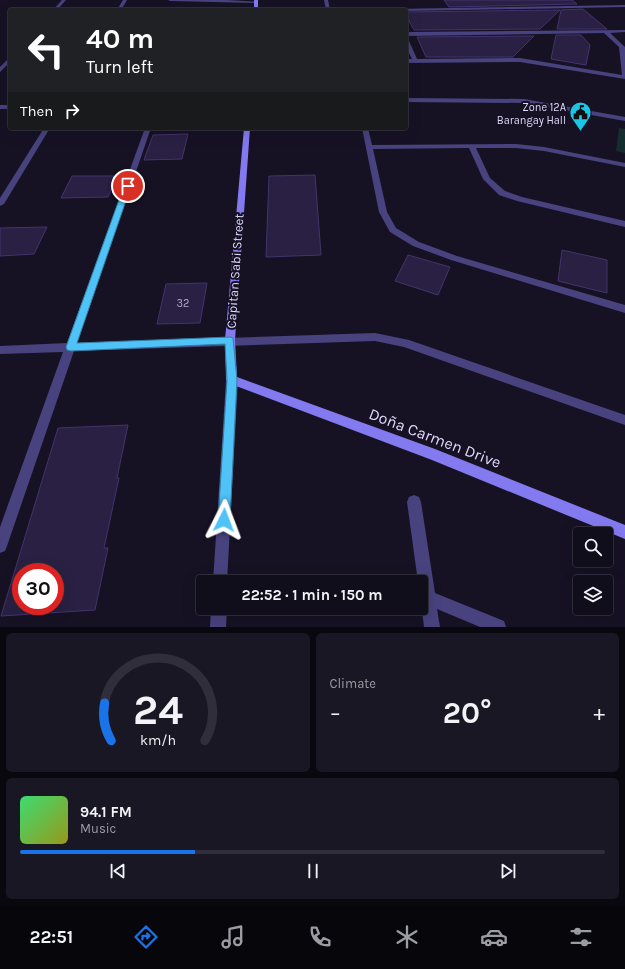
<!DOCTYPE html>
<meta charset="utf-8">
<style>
:root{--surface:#100e1b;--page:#191724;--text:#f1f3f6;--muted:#9c9ca3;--line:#302e3a;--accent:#1a73e8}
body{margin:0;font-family:Karla,sans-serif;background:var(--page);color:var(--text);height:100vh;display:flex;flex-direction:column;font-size:15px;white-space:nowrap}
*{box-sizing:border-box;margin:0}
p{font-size:13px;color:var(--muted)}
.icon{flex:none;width:22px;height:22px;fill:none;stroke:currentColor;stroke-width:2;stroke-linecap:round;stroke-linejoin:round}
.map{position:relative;height:627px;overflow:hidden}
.sheet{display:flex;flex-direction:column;gap:6px;padding:6px;background:#09080f;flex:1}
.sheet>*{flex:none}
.hud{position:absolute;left:8px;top:8px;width:400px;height:122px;border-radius:4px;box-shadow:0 4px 16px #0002,0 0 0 1px var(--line);background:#202124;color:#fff;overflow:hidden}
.controls{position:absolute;left:573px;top:527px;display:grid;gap:8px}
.controls a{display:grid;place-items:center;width:40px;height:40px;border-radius:4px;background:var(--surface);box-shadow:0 4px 16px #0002,0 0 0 1px var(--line);font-size:20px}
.speed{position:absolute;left:12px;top:563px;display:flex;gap:8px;font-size:20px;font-weight:700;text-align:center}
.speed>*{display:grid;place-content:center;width:52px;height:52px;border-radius:50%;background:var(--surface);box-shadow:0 4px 16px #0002,0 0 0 1px var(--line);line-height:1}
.speed .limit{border:6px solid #d22;background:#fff;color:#111}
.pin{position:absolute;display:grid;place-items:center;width:34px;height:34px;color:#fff;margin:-17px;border:2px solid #fff;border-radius:50%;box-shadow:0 1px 4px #0007}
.me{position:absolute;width:44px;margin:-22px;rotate:3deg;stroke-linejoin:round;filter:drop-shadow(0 0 3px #0008)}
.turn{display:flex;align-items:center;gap:14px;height:84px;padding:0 12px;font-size:18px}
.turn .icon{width:52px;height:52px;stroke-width:2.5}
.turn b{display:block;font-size:28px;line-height:34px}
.then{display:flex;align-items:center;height:38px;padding:0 12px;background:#0003;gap:8px;font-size:15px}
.big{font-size:30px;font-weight:700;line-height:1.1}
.sheet .tile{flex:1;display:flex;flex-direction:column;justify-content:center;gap:6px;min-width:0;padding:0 14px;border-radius:6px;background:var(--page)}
.sheet .dial{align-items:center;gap:0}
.dial svg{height:104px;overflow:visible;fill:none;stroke:var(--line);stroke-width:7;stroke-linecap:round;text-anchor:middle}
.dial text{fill:var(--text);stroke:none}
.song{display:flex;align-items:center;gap:12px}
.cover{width:48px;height:48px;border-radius:6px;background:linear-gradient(135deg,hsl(140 70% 55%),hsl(60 70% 35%))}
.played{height:4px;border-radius:2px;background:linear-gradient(90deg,var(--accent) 30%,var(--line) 30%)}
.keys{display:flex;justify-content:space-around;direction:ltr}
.heat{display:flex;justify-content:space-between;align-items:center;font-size:22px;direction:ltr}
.sheet .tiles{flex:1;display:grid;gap:6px;grid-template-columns:1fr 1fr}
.tile:last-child{grid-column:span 2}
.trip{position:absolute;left:196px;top:575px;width:232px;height:40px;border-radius:4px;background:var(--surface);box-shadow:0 4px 16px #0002,0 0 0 1px var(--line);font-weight:700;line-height:40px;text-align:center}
.tab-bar{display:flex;height:64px;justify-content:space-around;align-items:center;background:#06060b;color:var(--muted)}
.tab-bar .icon{width:28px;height:28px}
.tab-bar .on{color:var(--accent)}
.tab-bar b{font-size:18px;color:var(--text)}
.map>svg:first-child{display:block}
.green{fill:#152d2e}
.building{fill:#292043;stroke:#43346d;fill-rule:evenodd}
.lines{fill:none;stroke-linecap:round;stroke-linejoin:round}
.street{fill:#48427e;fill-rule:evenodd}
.secondary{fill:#847af0;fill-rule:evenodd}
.route{fill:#4fc3f7;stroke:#337fa1}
.labels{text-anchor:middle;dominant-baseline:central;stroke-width:4;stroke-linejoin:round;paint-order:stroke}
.far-poi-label{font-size:11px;fill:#dfd9fb;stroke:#161224;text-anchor:end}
.number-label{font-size:11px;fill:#b2abcd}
.street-label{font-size:13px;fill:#dfd9fb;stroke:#161224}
.near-street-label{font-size:16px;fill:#dfd9fb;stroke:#161224}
</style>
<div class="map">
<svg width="625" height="627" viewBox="0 0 625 627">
<rect width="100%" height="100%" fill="#161224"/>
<!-- green -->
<path class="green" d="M619,128L625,129V153L616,151Z"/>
<!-- building -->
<path class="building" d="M444,0H572L577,4L449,7Z
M583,9L607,29H557L561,10Z
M560,10L540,29L414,30L406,15V12Z
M556,35H581L590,45L586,65L551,59Z
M534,36L513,57H426L417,37Z
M188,134L182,159L144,160L153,135Z
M315,175L321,255L266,257L269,176Z
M72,176H117L108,197L61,198Z
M47,227L34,254L0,256V228Z
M562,250L607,260V293L558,281Z
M408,255L450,267L438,295L395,281Z
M207,283L200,323L157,324L166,284Z
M128,425L117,478H119L104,548H108L95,610L1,616L58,428ZM21,572H55V606H21Z"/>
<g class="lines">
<!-- street -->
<path class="street" d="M62,0H66L57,10H53Z
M123,0H127L121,10H117Z
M168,0H227L258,2L256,3L170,1Z
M324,0H328L330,10H326Z
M625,5V7L406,11L390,10L392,9Z
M625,30V32L610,33L625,47V79L520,62L406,63V59H412L406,47V39L409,41L417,59L520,58L622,75L619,47L604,33L406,36V32Z
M10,57V62L0,72V67Z
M406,98L524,99L625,117V121L524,103L406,102Z
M0,105H10V109H0Z
M44,128H50L4,204L0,206V198Z
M145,128H151L77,343L375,333L409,340L625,415V425L404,347L375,341L74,351L7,546L5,551L0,553V527L63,352L0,354V346L67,343Z
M362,128H368L372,145L516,144L544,147L625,163V167L544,151L516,148H476L490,178L505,191L522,197L625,221V227L517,201L499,195L483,179L469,148L373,149L387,212L396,228L419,242L457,256L625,305V313L451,260L413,246L390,232L379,212Z
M232,375L236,377L238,380L227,582H213L226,380L228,377Z
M414,495L419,497L421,502L435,593L504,621L506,627H480L437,609L440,627H424L421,603V582H418L407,502L409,497Z
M211,608H227L226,627H210Z"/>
<!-- secondary -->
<path class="secondary" d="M254,0H258V10H254Z
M244,128H250L235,340L237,377L435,449L625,525V539L432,460L228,383L226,380L225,340Z"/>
</g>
<!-- route -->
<path class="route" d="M128,184L131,186L77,343L230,337L233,338L237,380L230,520L228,524L224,526L219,524L218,520L227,380L225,344L71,351L67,350L66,347L124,186Z"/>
<!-- icons -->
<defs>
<symbol id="civic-pin" viewBox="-11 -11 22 30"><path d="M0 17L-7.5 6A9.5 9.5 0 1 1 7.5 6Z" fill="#1ac5e6" stroke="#161224"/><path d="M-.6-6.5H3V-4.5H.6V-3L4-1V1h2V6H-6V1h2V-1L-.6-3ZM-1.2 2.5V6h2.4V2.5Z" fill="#111"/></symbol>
</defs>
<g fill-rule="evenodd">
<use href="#civic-pin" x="568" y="100" width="25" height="34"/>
</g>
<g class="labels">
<!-- far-poi labels -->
<g class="far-poi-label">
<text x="566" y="107">Zone 12A<tspan x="566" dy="13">Barangay Hall</tspan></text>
</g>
<!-- number labels -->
<g class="number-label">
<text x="183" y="303">32</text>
</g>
<!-- street labels -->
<g class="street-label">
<text transform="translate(235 271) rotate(-86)">Capitan Sabi Street</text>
</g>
<!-- near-street labels -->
<g class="near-street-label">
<text transform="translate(435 438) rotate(21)">Doña Carmen Drive</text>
</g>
</g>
</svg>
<div class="controls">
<a><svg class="icon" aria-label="search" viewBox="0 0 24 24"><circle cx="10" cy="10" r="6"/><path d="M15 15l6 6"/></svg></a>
<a><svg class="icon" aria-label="layers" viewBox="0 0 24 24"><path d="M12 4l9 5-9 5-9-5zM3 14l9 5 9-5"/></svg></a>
</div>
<div class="speed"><div class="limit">30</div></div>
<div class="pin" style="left:128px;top:186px;background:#d93025"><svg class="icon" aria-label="arrive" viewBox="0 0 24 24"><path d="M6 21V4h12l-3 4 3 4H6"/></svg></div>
<svg class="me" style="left:224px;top:520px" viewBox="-20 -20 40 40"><path d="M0-17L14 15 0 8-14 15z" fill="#4fc3f7" stroke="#fff" stroke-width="4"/></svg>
<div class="trip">22:52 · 1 min · 150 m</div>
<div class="hud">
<div class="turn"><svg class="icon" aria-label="left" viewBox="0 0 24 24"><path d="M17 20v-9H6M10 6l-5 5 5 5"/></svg><div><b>40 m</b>Turn left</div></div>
<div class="then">Then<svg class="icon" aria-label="right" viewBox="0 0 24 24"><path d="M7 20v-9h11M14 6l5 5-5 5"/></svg></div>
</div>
</div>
<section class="sheet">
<div class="tiles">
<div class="tile dial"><svg viewBox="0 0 100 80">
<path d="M14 69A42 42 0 1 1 86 69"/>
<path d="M14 69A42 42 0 0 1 9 40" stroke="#1a73e8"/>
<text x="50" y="56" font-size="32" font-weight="700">24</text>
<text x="50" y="72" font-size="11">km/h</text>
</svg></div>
<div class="tile"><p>Climate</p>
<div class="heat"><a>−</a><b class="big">20°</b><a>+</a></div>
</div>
<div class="tile">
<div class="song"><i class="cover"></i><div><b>94.1 FM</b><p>Music</p></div></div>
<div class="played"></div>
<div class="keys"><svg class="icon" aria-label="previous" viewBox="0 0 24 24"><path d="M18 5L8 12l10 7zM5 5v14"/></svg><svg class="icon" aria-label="pause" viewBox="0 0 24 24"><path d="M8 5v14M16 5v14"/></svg><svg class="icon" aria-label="next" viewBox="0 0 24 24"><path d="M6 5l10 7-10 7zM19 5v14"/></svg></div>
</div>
</div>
</section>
<nav class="tab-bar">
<b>22:51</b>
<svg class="icon on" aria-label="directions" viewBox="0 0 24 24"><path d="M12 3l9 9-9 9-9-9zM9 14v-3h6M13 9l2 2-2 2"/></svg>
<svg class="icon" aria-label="music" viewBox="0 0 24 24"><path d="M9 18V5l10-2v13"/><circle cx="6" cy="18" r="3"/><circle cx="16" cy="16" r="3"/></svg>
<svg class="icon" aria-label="phone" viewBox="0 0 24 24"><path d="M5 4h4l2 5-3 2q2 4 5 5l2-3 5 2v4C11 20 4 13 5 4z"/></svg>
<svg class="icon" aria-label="climate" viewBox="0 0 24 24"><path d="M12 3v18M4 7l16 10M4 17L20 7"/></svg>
<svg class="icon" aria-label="car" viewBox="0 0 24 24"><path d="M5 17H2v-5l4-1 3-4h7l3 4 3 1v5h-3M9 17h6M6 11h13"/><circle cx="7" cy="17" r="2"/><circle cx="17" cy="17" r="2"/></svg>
<svg class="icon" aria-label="filters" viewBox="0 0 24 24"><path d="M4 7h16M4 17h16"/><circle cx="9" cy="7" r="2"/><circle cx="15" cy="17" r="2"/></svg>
</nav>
